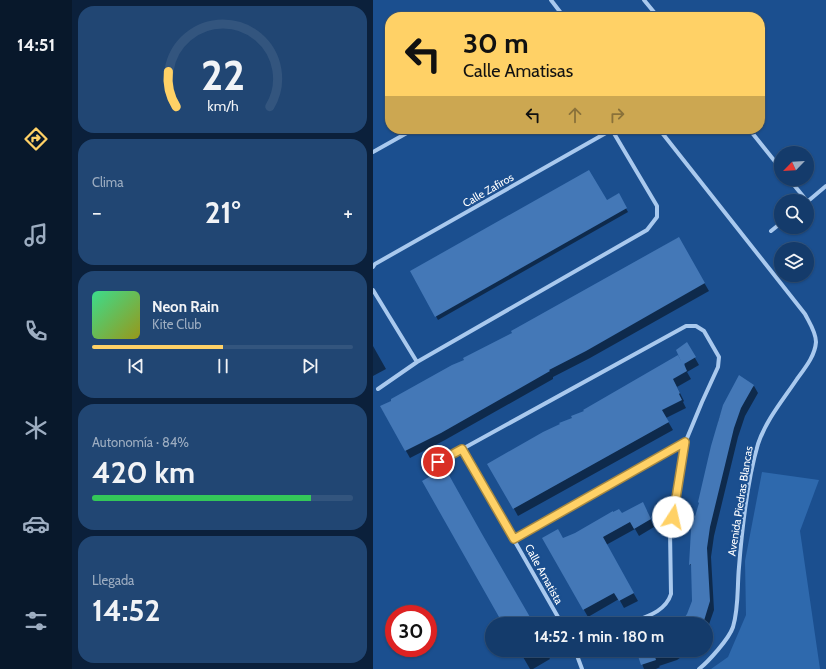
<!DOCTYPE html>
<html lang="es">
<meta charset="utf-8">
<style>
:root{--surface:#143b6b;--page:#214673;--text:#f1f3f6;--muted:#9dadc1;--line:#33557e;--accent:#ffd166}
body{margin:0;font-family:Cabin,sans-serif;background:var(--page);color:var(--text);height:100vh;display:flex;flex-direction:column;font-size:15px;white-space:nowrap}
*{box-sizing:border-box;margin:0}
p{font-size:13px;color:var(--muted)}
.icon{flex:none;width:22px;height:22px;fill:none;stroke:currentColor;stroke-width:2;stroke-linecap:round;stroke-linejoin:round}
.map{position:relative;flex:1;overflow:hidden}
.panel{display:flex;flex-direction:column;gap:6px;padding:6px;background:#0b203b;width:301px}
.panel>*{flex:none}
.guide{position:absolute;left:12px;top:12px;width:380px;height:122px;border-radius:16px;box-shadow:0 1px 3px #0004,0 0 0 1px var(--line);background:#ffd166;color:#111;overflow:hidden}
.needle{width:26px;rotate:245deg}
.buttons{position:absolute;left:401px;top:146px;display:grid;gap:8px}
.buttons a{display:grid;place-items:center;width:40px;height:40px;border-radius:50%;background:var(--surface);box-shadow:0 1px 3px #0004,0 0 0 1px var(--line);font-size:20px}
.speed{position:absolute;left:12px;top:605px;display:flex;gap:8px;font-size:20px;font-weight:700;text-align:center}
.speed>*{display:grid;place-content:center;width:52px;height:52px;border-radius:50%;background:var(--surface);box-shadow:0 1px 3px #0004,0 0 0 1px var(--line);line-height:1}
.speed .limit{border:6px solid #d22;background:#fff;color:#111}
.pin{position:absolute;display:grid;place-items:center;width:34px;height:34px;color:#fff;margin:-17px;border:2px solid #fff;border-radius:50%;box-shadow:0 1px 4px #0007}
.me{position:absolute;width:44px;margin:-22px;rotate:10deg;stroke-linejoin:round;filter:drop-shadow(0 0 3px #0008)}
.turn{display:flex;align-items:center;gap:14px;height:84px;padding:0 12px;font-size:18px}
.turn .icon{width:52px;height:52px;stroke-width:2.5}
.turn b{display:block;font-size:28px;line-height:34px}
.lanes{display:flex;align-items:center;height:38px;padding:0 12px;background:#0003;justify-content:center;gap:20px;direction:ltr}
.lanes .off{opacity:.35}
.big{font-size:30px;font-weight:700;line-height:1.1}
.panel .card{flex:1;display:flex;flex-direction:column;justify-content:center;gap:6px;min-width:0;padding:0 14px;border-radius:16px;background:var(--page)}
.panel .dial{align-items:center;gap:0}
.dial svg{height:104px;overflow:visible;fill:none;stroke:var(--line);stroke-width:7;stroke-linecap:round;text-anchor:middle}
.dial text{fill:var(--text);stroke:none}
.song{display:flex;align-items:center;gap:12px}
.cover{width:48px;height:48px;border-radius:6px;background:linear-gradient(135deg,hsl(150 70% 55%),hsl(60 70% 35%))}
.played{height:4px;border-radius:2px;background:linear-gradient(90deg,var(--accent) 50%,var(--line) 50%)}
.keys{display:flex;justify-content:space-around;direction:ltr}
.heat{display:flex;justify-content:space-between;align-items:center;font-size:22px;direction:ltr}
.charge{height:6px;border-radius:3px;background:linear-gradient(90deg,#34c759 84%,var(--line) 0)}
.trip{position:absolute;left:112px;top:617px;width:228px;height:40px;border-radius:20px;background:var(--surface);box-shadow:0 1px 3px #0004,0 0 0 1px var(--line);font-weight:700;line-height:40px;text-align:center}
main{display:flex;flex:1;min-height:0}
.menu{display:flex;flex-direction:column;width:72px;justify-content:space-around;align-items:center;background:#08182b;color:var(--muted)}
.menu .icon{width:28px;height:28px}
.menu .active{color:var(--accent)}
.menu b{font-size:18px;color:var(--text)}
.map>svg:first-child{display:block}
.green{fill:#2e69ad}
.shadow{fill:#0007}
.building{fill:#4478b7}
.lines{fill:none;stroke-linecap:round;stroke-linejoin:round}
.street{stroke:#a9c9ee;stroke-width:4}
.route-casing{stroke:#a68842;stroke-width:10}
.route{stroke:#ffd166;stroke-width:7}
.labels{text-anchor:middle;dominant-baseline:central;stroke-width:4;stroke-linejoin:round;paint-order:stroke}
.street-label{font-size:11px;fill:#fff;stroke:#1b4f8f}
</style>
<main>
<nav class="menu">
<b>14:51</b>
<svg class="icon active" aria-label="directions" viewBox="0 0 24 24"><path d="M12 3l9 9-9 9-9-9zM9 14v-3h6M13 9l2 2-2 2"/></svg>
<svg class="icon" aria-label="music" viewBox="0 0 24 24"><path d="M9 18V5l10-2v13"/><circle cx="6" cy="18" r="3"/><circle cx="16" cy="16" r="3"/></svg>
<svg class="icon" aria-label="phone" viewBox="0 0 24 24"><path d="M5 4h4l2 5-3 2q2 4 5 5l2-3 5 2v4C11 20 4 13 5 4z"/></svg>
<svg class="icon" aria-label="climate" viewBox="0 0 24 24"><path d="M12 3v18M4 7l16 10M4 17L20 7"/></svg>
<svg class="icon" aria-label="car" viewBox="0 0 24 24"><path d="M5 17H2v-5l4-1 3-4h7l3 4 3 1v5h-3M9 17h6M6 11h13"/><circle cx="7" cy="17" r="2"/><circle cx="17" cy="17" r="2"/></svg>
<svg class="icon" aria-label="filters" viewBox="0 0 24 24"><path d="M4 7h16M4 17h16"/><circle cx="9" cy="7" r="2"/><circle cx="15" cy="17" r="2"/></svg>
</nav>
<section class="panel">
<div class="card dial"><svg viewBox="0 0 100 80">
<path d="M14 69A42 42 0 1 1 86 69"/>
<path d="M14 69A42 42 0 0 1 8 42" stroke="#ffd166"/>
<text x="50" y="56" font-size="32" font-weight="700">22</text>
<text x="50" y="72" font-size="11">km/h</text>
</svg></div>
<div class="card"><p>Clima</p>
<div class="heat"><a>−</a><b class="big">21°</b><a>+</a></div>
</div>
<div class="card">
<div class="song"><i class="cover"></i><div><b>Neon Rain</b><p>Kite Club</p></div></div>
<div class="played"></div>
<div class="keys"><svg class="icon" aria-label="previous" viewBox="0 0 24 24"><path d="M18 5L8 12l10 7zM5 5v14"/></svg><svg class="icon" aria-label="pause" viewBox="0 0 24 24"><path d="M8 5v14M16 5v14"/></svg><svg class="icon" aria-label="next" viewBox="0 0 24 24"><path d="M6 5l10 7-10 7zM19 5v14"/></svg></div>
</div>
<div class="card"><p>Autonomía · 84%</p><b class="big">420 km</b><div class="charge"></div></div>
<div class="card"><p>Llegada</p><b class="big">14:52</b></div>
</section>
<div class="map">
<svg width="453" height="669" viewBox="0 0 453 669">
<rect width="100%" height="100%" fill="#1b4f8f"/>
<!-- green -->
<path class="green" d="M389,472L446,480L427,531L447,669H338L355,657L373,615L372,561Z"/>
<!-- shadow -->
<path class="shadow" d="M245,194L255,212L65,320L38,271L233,201Z
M305,238L336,291L217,358L180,377V379L72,440L37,458L8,407L140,333Z
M314,344L326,365L314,372L318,379L304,387L311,401L310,402L313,408L293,418L300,430L145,516L116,464L312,365L304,351Z
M0,346L13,369L0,376Z
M381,386L385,393L372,416L365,437L341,536L338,557L341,610L333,633V624H308L315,615L320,601L319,567L317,564L327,504L346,419L351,405Z
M274,511L281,527L266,536L262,529L233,545L265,601L251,608L246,599L215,617L170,538L189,540L249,515Z
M146,650H173L175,652L173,653L177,659L160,669H157Z
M264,650H318L304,660L286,666L287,667L283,669H271Z"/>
<!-- building -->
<path class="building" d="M216,170L234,200L246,193L254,208L62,317L37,271Z
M306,237L332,283L213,351L176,370L177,371L68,433L32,451L7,406L18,401V399L79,365L91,360L90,358L139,333L138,331Z
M314,342L323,357L311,364L314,371L300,379L307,393L306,394L309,400L289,410L296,422L140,509L114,464L170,432L187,424L186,423L199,418L198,416L211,411L210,410L305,355L308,361L303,350Z
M366,375L381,385L368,408L361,428L337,527L334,548L337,601L330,624H307L314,614L319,601L318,564L316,565L318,530L326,503L325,502L338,446L350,405Z
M72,468L109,534L161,624H130L49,481Z
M270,502L278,519L261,529L257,522L230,537L261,593L246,601L241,593L210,610L169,538L185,529L190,538L202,533L240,511V512L246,509L249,513Z
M263,650H280L283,660L268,665Z"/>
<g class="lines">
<!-- street -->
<path class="street" d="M178,0L191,17
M271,0L285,17
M286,129L432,314C436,322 443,332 443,342C442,356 432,368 424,379C410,400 393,420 385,444C374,481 369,529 366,567C364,587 366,607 360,627C356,639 335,662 326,669
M376,129L408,169
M289,133L294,129
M0,152L41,129
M416,179L434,201
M434,202L453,186
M398,231L408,223
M0,267L2,264L240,129
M0,290L44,362
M5,389L44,362L274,230L284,217V206L239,130
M89,449L189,624
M53,469L313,326H323L331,331L346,357L345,367L329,402L312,443L297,531L298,594C292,613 271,617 254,624
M141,539L312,443
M202,650L209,669"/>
</g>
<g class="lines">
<defs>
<path id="route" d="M65,462L89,449L141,539L312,442L300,517"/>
</defs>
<!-- route casing -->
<use href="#route" class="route-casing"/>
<!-- route -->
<use href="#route" class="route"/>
</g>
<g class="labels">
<!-- street labels -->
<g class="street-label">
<text transform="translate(115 190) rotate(-30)">Calle Zafiros</text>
<text transform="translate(367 501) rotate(-81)">Avenida Piedras Blancas</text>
<text transform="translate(171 574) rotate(61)">Calle Amatista</text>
</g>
</g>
</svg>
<div class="buttons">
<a><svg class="needle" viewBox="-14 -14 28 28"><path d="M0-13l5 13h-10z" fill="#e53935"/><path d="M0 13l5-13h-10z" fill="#9dadc1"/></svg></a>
<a><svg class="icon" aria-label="search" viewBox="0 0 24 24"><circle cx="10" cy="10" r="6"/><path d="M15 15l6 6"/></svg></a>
<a><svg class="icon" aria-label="layers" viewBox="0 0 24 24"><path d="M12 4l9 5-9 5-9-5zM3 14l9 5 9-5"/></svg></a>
</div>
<div class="speed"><div class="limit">30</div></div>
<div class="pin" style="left:65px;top:462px;background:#d93025"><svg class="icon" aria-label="arrive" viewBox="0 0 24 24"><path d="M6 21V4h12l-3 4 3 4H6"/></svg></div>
<svg class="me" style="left:300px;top:517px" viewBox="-20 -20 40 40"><circle r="19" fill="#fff"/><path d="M0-13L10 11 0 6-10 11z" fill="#ffd166"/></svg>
<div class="trip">14:52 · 1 min · 180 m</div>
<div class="guide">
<div class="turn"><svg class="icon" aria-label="left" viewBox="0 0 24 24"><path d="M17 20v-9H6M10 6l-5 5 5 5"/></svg><div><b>30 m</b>Calle Amatisas</div></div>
<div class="lanes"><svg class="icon" aria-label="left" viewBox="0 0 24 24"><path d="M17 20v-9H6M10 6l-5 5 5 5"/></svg><svg class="icon off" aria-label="ahead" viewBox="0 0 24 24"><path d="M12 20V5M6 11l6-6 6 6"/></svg><svg class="icon off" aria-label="right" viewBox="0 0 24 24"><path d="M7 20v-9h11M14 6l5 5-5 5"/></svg></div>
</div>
</div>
</main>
